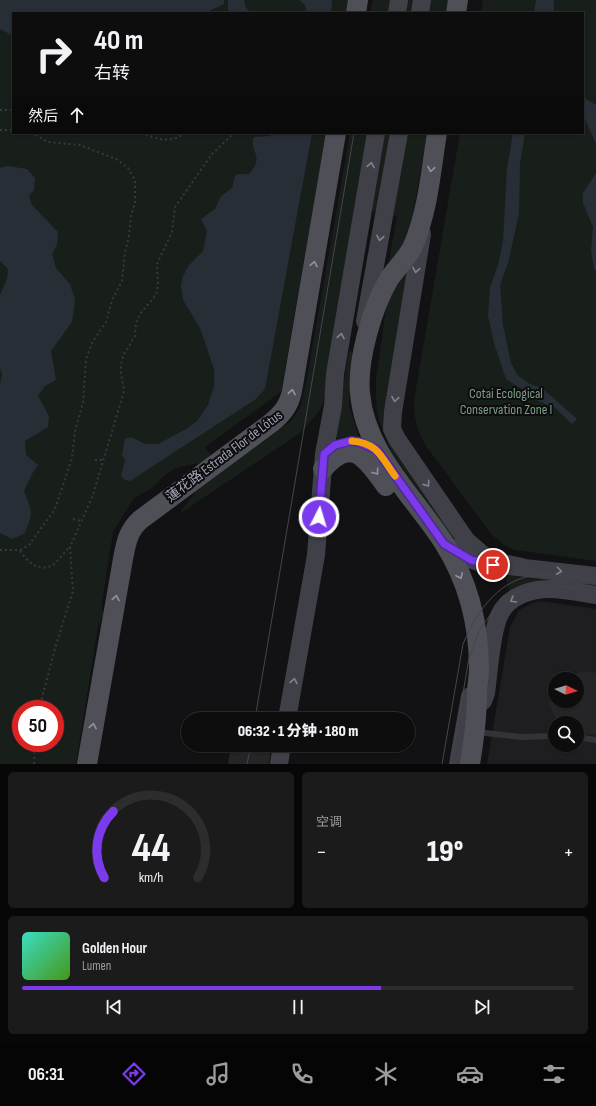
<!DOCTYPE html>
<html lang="zh">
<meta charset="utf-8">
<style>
:root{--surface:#0e0d0e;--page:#1c1b1c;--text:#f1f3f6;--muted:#9b9c9e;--line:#2e2d2e;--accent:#7c3aed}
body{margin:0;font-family:"Sofia Sans Condensed","Noto Sans SC",sans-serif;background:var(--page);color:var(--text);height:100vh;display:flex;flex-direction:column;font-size:15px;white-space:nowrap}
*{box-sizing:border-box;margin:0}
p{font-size:13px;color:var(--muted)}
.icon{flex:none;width:22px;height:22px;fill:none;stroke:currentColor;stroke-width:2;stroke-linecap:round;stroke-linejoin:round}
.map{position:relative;height:764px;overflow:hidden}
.details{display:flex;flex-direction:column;gap:8px;padding:8px;background:#080708;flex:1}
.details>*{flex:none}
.banner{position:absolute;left:12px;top:12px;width:572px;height:122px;border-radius:0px;box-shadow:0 1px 3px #0004,0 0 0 1px var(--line);background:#0e0d0e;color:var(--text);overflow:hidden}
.needle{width:26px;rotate:95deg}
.controls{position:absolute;left:548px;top:672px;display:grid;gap:8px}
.controls a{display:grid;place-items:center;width:36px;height:36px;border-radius:50%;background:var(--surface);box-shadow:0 1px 3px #0004,0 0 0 1px var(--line);font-size:20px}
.speed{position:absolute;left:12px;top:700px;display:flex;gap:8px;font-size:20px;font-weight:700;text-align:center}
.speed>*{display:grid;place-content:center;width:52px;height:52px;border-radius:50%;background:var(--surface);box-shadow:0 1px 3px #0004,0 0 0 1px var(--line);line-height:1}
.speed .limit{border:6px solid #d22;background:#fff;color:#111}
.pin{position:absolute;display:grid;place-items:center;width:34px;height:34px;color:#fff;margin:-17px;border:2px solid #fff;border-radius:50%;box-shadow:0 1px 4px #0007}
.me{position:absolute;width:44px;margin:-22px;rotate:5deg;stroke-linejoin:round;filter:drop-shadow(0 0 3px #0008)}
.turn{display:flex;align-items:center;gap:14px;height:84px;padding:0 16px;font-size:18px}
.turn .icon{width:52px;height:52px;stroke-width:2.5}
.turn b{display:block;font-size:28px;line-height:34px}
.then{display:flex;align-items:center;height:38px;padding:0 16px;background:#0003;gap:8px;font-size:15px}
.big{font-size:30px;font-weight:800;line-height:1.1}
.details .tile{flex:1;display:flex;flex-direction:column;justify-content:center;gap:6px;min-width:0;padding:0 14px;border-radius:6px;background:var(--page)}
.details .dial{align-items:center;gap:0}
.dial svg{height:104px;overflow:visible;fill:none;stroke:var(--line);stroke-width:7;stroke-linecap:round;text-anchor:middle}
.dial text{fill:var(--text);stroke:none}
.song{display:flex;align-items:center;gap:12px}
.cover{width:48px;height:48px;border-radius:6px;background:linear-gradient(135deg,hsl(170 70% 55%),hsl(100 70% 35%))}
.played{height:4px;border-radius:2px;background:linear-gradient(90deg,var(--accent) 65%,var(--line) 65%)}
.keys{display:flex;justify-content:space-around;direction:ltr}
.heat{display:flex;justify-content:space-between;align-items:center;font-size:22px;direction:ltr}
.details .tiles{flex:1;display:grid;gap:8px;grid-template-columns:1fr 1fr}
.tile:last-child{grid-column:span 2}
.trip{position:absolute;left:181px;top:712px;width:234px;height:40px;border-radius:20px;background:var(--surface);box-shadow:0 1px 3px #0004,0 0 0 1px var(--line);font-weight:800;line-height:40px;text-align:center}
.dock{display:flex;height:64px;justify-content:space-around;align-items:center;background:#060506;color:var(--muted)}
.dock .icon{width:28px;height:28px}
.dock .current{color:var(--accent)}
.dock b{font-size:18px;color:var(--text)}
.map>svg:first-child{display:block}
.built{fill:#1e1d20;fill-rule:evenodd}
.green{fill:#181e1a;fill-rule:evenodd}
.water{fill:#282e36}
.building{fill:#252427}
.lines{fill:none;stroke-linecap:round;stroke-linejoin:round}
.path{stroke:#38393f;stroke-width:2;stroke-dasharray:2 3;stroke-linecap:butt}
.lane{stroke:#323238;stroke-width:6}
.secondary{stroke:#404148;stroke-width:18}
.primary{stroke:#4e4f57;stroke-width:20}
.tram{stroke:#45464d;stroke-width:1}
.oneway{stroke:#80828e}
.oneway2{stroke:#9294a1}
.route-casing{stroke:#51269a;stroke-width:10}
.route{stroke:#7c3aed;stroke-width:7}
.slow{stroke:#f59e0b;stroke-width:7}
.labels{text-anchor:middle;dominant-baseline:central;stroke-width:4;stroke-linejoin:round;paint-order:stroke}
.park-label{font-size:14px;fill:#799f82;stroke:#0d0c0e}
.street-label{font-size:14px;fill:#a3a5b4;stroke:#0d0c0e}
</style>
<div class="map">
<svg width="596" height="764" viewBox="0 0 596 764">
<rect width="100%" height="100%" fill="#121113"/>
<!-- built -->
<path class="built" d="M541,601L596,609V764H487L510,627L519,610L532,603ZM555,679H577V701H555ZM555,723H577V745H555Z"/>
<!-- green -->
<path class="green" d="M0,0H349L346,13H13V133H326L281,392L205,447L211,455L203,462L176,468L164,476L151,489L134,498L113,532L101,610L103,609V616L98,627L76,764H0ZM21,709H55V743H21Z
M373,0H448L446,13H370Z
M483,0H596V561L515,550L504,545L492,535L429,450C417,432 414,421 414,400L460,133H583V13H481Z
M350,133H427L409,237L410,269L386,417L461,544L449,533L391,452L378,417L376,399V379L386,309L387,271L397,216L357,208L323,403L318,413L300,433L178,515L196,491L291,421L300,408L306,383Z
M350,350L353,353L349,405L359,437L350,436L337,438L336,432L348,354Z
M501,574L520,577L548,578L596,583V590L510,594L506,579Z"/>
<!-- water -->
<path class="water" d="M0,0H224V4L205,13H13V36L0,29Z
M228,0H244L246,8L252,13H230L228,9Z
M299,0H332L331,13H307L305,5Z
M536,0H554V13H534Z
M583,97L596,105V144L583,114Z
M276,133H312L265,389L256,399L130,481L125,480L121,476L125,460L122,455L125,439L131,437L145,444H158L186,429L197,421L208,405L214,386V369L200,328L183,300L181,286L183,276L189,265L203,251L207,231L201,219L215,209L221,196L232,188L235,176L238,174H249C266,155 248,152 254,137L269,136Z
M513,133H525L520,164L519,214L508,263L500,285L503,325L511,363L518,376L530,384L542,388L577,419L572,424L552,405L549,406L537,400L538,395L522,389L506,379L494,343L488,316L490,288L498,265L503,241L507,168Z
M8,166L27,169L35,178L34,190L29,196L32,205L58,232L57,245L52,254L56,268L70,284L75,300L72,322L51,351L56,380L45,386L38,396L49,416L48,427L25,441L26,455L38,465L32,474L24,491C32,512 34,514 24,534L12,539L0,533V384L2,375L0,368V295L7,279L8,269L0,261V168Z
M596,173V271L594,269L591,251L593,227L583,203V193Z"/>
<!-- building -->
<path class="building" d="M585,671L596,673V735L577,732V723H561L555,718L548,701H577V673Z
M231,745L271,746L269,764H228Z"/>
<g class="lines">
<!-- path -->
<path class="path" d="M0,110H13
M0,130H13
M141,133C157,139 170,144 185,133
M95,460H103
M73,519L81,521
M0,550H20L29,545L55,509L72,458L75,431L83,403L86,359L93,341L106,322L112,300L122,281L125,252L129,237L131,215L135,203V180L128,168L116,159L80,145L48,142L32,133
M20,551C28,562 40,574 54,564C60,559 64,552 70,547
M39,709L56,645L73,591L70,547L93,495L124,391L121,373V364L124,354L135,336L136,323L140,314L156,295L158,285L157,264L172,232L175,207L212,154L234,133
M34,764L35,743"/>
<!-- lane -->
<path class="lane" d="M476,732L522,737L555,736
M577,737L596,740"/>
<!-- secondary -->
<path class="secondary" d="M397,13L399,0
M420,13L422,0
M422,234L393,412L392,429L397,439L466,540L483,555L502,563L522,567
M365,321L399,133
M444,543L464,557L481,563L596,576
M483,701L486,693C489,672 491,631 500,614C508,596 532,589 550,589C565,589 581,593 596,595
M287,719L316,555L324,454L333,406L335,374L376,133
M279,764L282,745
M458,764L470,696"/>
<!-- primary -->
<path class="primary" d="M356,13L358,0
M456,13L458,0
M437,133C431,170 428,211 413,246C407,259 396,268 389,279C372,308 357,360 360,393C365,453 413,495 444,543C468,581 479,624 479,669C479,677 477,685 477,693C477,717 474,740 470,764
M323,469C353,435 366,459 386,486
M87,764L123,559C126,543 128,531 140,520L271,423C282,414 289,406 292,391L336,133"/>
<!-- tram -->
<path class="tram" d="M255,719L354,133
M247,764L251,745
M442,764L463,644C477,610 501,576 541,575C559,574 578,578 596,580
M451,764L469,658L479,631L495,608L513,594L536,586H560L596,591"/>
</g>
<!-- one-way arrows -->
<defs><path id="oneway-chevron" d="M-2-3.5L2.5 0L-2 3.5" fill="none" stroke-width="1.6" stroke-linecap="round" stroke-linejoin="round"/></defs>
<g class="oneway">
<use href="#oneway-chevron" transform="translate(371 165) rotate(-80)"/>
<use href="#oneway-chevron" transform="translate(380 238) rotate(100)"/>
<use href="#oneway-chevron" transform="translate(416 270) rotate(100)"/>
<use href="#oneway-chevron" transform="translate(341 336) rotate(-80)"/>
<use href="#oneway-chevron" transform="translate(395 399) rotate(99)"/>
<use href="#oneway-chevron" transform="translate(427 484) rotate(55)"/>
<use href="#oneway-chevron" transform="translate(559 571) rotate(7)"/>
<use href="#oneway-chevron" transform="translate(513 600) rotate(149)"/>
<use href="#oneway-chevron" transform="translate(294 681) rotate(-80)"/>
</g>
<g class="oneway2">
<use href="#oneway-chevron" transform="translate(431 169) rotate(99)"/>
<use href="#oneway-chevron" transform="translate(314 264) rotate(-80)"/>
<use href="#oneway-chevron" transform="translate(292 392) rotate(-80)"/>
<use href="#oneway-chevron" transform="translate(376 472) rotate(54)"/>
<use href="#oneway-chevron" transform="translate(460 576) rotate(65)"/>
<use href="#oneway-chevron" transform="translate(116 598) rotate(-80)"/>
<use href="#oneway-chevron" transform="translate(93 726) rotate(-80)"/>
</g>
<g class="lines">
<defs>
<path id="route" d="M319,517L324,454L335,445L351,441L359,442L377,450L444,544L471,560L493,565"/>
</defs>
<!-- route casing -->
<use href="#route" class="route-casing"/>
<!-- route -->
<use href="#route" class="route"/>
<!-- slow -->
<path class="slow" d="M352,441C378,443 381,457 395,476"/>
</g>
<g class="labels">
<!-- park labels -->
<g class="park-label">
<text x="506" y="393">Cotai Ecological<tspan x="506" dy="16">Conservation Zone I</tspan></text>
</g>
<!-- street labels -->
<g class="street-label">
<text transform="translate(224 456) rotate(-37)">蓮花路 Estrada Flor de Lótus</text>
</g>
</g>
</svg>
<div class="controls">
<a><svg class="needle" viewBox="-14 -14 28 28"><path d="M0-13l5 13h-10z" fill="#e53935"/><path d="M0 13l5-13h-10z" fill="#9b9c9e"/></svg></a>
<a><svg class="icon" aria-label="search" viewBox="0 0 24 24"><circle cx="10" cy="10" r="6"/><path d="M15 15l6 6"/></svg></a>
</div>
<div class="speed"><div class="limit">50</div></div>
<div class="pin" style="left:493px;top:565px;background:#d93025"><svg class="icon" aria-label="arrive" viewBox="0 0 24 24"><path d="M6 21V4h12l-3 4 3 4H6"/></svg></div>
<svg class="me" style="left:319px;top:517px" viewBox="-20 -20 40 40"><circle r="17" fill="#7c3aed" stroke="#fff" stroke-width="3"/><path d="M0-11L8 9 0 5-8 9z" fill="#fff"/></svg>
<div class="trip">06:32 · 1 分钟 · 180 m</div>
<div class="banner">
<div class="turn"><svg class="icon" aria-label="right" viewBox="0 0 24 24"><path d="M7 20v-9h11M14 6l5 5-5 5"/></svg><div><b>40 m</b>右转</div></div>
<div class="then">然后<svg class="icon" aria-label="ahead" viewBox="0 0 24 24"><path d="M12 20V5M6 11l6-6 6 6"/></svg></div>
</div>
</div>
<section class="details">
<div class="tiles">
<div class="tile dial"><svg viewBox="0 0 100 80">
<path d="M14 69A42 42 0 1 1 86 69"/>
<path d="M14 69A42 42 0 0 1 21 18" stroke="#7c3aed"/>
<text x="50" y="56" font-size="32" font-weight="700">44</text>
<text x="50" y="72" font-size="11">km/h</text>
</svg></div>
<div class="tile"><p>空调</p>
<div class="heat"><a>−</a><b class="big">19°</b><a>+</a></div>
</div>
<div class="tile">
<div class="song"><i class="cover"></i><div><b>Golden Hour</b><p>Lumen</p></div></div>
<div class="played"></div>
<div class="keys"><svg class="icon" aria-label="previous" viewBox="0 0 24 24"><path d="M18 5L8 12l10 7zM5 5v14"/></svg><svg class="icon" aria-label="pause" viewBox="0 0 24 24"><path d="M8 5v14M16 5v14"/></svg><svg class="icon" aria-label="next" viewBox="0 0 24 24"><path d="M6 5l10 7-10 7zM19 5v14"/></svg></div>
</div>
</div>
</section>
<nav class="dock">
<b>06:31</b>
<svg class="icon current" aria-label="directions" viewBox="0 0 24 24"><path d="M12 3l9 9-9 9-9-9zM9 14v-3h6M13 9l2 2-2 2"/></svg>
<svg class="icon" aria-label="music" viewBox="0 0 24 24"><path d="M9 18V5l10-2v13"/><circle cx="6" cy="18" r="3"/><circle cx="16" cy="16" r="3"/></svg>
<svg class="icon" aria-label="phone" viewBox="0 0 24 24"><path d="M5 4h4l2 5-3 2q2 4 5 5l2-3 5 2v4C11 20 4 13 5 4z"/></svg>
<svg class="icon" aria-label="climate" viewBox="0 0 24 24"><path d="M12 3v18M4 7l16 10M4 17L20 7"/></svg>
<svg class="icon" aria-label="car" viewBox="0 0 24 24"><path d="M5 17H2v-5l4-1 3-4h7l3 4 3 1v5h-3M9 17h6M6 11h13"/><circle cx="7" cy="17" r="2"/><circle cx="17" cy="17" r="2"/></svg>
<svg class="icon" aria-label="filters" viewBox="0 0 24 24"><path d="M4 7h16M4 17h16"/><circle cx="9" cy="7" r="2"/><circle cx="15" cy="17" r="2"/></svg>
</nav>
